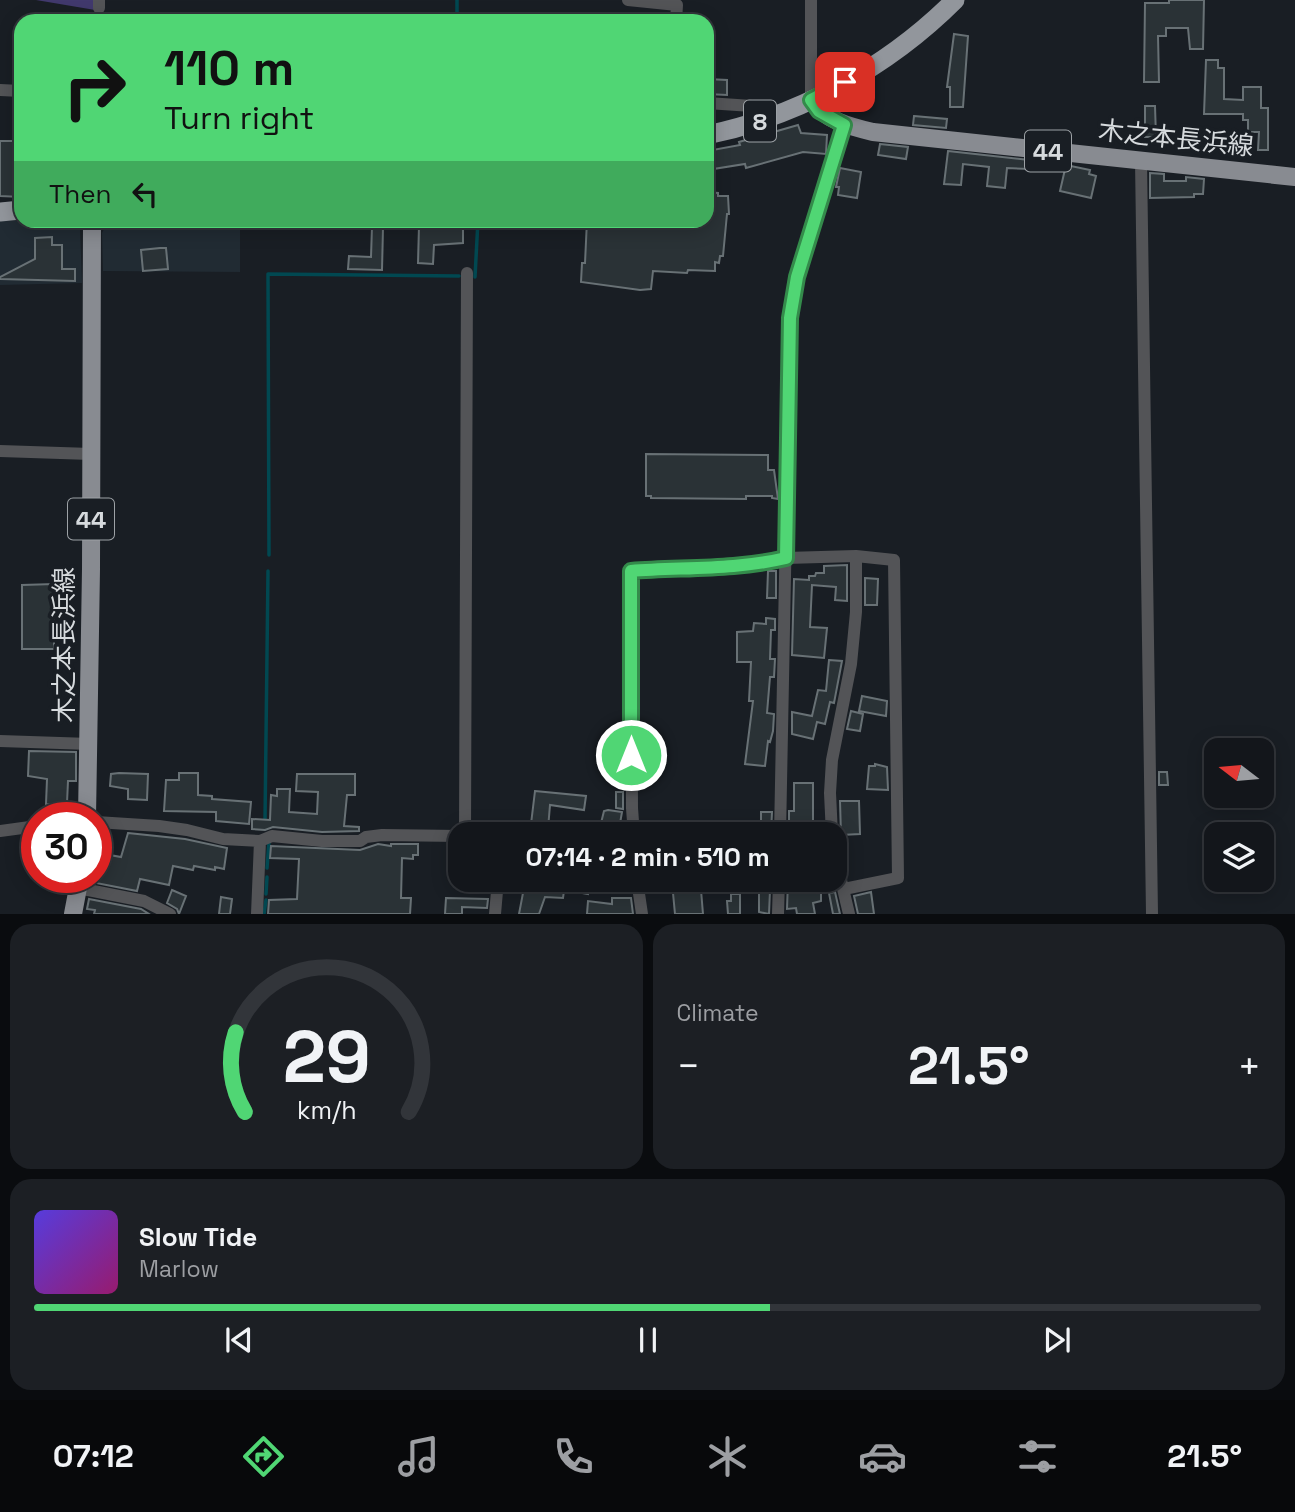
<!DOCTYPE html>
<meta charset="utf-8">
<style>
:root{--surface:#13161b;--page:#1c1f24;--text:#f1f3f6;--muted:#9d9fa3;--line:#32353a;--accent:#50d674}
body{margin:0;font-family:"Space Grotesk","Noto Sans JP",sans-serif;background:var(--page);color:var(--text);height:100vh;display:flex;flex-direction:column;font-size:26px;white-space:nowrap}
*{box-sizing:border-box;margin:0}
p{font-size:23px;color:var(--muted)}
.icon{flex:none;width:38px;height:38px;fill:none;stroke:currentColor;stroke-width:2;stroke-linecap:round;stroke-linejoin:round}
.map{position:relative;height:914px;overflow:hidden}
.side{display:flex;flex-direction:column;gap:10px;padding:10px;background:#0a0c0f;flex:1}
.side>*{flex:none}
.banner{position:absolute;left:14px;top:14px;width:700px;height:214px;border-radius:21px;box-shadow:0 4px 18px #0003,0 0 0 2px var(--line);background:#50d674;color:#111;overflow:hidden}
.needle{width:46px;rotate:286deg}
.fabs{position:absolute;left:1204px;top:738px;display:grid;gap:14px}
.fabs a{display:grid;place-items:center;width:70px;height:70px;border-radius:14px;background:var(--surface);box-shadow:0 4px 18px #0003,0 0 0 2px var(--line);font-size:35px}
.speed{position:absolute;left:21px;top:802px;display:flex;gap:14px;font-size:35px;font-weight:700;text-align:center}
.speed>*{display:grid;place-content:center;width:91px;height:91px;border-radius:50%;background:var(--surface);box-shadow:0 4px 18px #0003,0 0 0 2px var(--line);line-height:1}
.speed .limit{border:10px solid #d22;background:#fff;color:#111}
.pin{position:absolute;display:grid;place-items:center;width:60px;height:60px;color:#fff;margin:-30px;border-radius:14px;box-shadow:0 4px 10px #0006}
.me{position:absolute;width:77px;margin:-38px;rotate:0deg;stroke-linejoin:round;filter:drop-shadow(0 0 5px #0008)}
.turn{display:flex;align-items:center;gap:24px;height:147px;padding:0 35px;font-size:32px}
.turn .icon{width:91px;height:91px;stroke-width:2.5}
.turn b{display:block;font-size:49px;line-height:60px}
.then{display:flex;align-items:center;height:66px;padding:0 35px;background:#0003;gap:14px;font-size:26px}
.big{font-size:52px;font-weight:700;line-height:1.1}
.side .widget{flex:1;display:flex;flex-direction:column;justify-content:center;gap:10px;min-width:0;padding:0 24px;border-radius:21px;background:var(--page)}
.side .dial{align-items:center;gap:0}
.dial svg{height:182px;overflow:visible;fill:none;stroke:var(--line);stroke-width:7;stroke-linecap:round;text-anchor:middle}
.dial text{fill:var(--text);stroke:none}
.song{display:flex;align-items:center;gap:21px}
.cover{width:84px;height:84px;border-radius:10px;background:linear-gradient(135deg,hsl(250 70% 55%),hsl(320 70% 35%))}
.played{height:7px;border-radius:4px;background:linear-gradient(90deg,var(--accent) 60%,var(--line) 60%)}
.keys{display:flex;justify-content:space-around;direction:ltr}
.heat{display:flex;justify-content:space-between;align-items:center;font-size:38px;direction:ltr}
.side .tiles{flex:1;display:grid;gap:10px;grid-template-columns:1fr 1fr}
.widget:last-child{grid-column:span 2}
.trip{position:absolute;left:448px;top:822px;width:399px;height:70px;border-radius:21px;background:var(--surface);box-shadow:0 4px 18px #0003,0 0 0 2px var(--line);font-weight:700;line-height:70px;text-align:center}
.dock{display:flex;height:112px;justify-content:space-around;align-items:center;background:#08090b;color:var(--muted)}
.dock .icon{width:49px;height:49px}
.dock .selected{color:var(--accent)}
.dock b{font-size:32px;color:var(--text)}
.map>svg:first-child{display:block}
.built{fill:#212b33}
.green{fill:#41396d}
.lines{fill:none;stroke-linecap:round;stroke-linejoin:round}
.stream{stroke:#014851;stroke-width:3.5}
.building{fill:#2a3236;stroke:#687175;stroke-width:2}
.minor{stroke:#535457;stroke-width:12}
.primary{stroke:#888b91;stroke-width:18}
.trunk{stroke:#92969c;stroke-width:19}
.route-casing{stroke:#348b4b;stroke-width:18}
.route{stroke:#50d674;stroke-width:12}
.labels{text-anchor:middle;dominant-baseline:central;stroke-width:7;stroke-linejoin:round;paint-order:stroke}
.shield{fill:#191e24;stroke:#9da2a6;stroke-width:2}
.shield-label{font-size:24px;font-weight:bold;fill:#d6dadd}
.street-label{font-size:26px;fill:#d6dadd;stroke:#191e24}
</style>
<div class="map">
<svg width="1295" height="914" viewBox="0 0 1295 914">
<rect width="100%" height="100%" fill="#191e24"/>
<!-- built -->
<path class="built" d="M21,220L72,221L80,228L82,283L0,285V221Z
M108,221H240V272L103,271L102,233Z"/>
<!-- green -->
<path class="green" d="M36,0H96L95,10Z"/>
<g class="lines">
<!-- stream -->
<path class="stream" d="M457,21V0
M475,277L478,220
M269,555L268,274L459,276
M265,821L268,571
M267,868L269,842
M266,894L267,877
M264,914L266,900"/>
</g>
<!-- building -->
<path class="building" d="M1169,0H1204L1203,49H1190L1188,28H1166V36H1158L1159,82H1144L1145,3H1169Z
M954,34L968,36L963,107H950V87H947Z
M1206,60H1218V68H1224V99L1243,100V87H1261V108H1268V150H1258L1259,132H1248V120H1243V114H1204Z
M707,79L727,80V95L707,94Z
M1145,106H1155L1156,137H1145Z
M914,116L947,119L946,128L913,125Z
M798,125L801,133L827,135L826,154L803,152L746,168L745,164L707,170V151L740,145L739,142Z
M0,141H21V197L0,196Z
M880,144L908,147L906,159L878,155Z
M948,151L1029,160V169L1007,168L1005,188L987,186L989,167L963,164L961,185L944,184Z
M1066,165L1090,170L1089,174L1096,176L1091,198L1060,191Z
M840,168L861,172L857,198L838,195L839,187H836Z
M1150,173L1164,174V181H1186V177L1204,179L1203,194H1194V197L1150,198Z
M707,192L718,193V196H728L729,214H727L723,256H720L719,263L715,262V271L688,270L687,273L653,271L651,289L640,290L581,282L582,263H585L587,220H707Z
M444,220H463V243L434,245L433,264L418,263L419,226H444Z
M372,227L383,228L382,270L348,269L349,256L371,257Z
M52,237V245H62V269H75V281L0,279V277L35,259V238Z
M160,248H166L168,269L143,271L141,250Z
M646,454L768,455V470H774L778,499L772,498V496H746V499L651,498V496H646Z
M847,565V601L835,600L836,587L812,585L810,627L827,628L824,658L792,655L794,579L809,580V576H815L816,573H824V566Z
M768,571H776V598H767Z
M865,578L878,579L877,605H865Z
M54,584V649H22V585Z
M766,618L775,619V630H771L770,659H775L774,677H770L767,713L774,714L773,731L770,742L768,741L765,766L745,764L753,701H749L751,662H737V632L753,631L754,623L766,624Z
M829,660L842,661L834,703L830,702L825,724L817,722L813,739L792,734V712L812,716L818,690L826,691Z
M862,696L887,701L886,716L859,711Z
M851,711L863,714L860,731L847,729Z
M29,751L76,752V781H68L67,803H64V805L46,804L47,779L28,776Z
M875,764L887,767L888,790L867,789L869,766H875Z
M1159,772H1167L1168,785H1159Z
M119,773L148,774L147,800L128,799V789L110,786L111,774Z
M179,773H198V795L212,796V799L251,802L249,824L216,821V812L164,811L166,780H179Z
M297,774H355V795H347L344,826L359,827V831L322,832L273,827L265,830L252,829V819L270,820L271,795L277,796V789H290L289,812L317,814L318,792L296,791Z
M794,783H813V822H823V835H789V811H794Z
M535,791L586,796L584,810L550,805L548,829L531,824Z
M616,792H623V809L616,808Z
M840,801H859L860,834L841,835Z
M608,810L622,812L618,835H598L604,811Z
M761,812H772L771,833H761Z
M688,824L721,826V835H677V825Z
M128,833L185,839L227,848L224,869L215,867V870L194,866L193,870L173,866L169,885L140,879L137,891L91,882V877H96L99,853L121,857Z
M378,844L391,846V844H418V855H413V859L402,858L401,898H411L410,914H268L269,900L297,899L299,859L270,858L271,846L360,850Z
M520,880H541L565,884L563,898L545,897L539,914H519L523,893L518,892Z
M573,880H590L588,894L571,891Z
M646,880H663V889H647Z
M788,880H821V901L813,903L815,914H797L796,908L787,909Z
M172,890L186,896L179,914L177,909L167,903Z
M701,890L703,914H675L673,893Z
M770,890L769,914L759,912V892Z
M835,892L840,914H833L829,893Z
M871,892L874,914H858L854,896Z
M731,894H740V914H728L727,901H731Z
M221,897L232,899L230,914H219Z
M446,898L488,899L487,908L462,907V914H445Z
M612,898H631L633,914H587L588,901L612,904Z
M89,899L141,909L149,914H94L95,910L87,909Z"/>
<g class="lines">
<!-- minor -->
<path class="minor" d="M628,0L677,5L676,21
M811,0V100
M99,8V0
M0,90L21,91
M707,103L752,106L764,108L769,118
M1141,161L1152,914
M0,451L91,454
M0,741L90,744
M96,822L159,826L187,830L223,839L260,841L257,914
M0,831L37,826
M465,835L467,273
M467,835C491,829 516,829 540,835
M634,835L632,808L631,571L717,568L763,563L786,558L856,556L894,560L898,878L844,889
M780,835L790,319L797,277L844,125
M832,835L830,793L832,760L851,664L856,612V556
M260,841L272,836L322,841H360L366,837L382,835L460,836
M835,855L849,914
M637,880L642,914
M78,888L144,901L170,914
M495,914L498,880
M778,914L779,880"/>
<!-- primary -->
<path class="primary" d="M811,100C827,121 848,126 873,132L1295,177
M87,817L91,569L92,220
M73,914L80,877"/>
<!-- trunk -->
<path class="trunk" d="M707,135C799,116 888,67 955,0
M0,212L21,210"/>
</g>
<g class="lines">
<defs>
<path id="route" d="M631,755V571C683,567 735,570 786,558L790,318L797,277L844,125L819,111L811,100L845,82"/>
</defs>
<!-- route casing -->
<use href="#route" class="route-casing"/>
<!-- route -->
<use href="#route" class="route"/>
</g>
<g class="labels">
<!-- shield labels -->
<g class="shield">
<rect x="744" y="100.5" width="32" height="41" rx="5"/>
<rect x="1025" y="130.5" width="46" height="41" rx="5"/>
<rect x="68" y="498.5" width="46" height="41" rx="5"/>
</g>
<g class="shield-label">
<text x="760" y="121">8</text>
<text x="1048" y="151">44</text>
<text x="91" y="519">44</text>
</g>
<!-- street labels -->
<g class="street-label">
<text transform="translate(1176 138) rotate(6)">木之本長浜線</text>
<text transform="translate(64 645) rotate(-90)">木之本長浜線</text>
</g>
</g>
</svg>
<div class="fabs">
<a><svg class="needle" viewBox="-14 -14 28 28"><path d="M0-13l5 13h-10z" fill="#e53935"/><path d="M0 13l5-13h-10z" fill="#9d9fa3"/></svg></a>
<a><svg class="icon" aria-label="layers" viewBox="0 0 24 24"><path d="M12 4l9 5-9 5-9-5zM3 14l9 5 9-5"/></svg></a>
</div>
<div class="speed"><div class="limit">30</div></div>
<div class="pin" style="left:845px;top:82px;background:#d93025"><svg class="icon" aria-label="arrive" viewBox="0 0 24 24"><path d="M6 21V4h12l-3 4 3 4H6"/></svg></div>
<svg class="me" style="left:631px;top:755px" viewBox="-20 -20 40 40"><circle r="17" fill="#50d674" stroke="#fff" stroke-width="3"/><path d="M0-11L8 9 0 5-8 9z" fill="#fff"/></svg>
<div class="trip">07:14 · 2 min · 510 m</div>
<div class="banner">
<div class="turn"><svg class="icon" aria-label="right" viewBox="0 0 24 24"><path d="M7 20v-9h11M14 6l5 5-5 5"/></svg><div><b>110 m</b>Turn right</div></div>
<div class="then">Then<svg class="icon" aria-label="left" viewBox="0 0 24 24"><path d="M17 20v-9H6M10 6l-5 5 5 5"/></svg></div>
</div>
</div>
<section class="side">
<div class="tiles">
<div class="widget dial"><svg viewBox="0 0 100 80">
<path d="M14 69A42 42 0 1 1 86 69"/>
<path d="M14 69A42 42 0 0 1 10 34" stroke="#50d674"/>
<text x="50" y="56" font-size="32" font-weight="700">29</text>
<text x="50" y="72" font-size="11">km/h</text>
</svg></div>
<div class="widget"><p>Climate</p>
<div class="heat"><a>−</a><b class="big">21.5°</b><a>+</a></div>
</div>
<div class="widget">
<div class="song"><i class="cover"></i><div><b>Slow Tide</b><p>Marlow</p></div></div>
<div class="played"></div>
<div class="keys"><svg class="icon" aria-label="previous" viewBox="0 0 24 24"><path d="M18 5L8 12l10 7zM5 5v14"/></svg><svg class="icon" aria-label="pause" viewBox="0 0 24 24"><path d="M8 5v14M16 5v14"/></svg><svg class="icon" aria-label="next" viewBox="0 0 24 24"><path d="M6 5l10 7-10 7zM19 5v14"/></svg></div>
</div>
</div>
</section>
<nav class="dock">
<b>07:12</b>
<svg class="icon selected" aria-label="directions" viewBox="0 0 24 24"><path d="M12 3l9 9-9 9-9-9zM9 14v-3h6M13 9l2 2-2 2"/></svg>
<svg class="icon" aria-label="music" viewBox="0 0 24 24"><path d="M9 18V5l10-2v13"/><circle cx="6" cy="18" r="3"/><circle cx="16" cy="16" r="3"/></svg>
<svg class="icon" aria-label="phone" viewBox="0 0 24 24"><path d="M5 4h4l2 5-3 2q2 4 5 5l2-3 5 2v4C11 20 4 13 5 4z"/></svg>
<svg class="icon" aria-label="climate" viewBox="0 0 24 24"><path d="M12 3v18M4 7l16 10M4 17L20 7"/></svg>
<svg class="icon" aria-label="car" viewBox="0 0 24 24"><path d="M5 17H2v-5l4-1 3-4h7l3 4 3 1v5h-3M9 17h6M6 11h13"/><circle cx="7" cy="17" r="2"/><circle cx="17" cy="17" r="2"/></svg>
<svg class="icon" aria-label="filters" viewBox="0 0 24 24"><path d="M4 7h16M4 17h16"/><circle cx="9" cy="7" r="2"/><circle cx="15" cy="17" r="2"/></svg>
<b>21.5°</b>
</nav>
